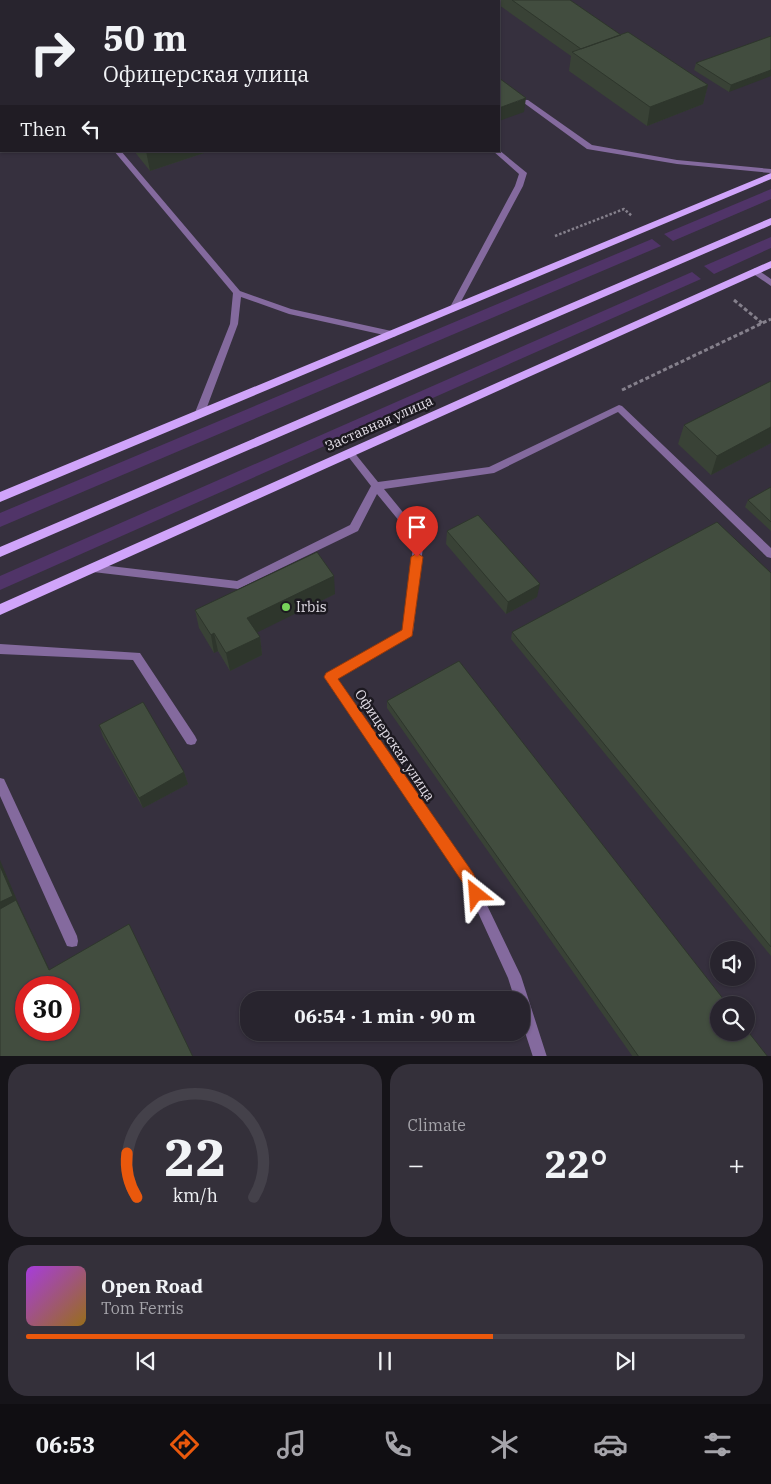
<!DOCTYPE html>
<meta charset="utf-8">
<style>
:root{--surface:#28242e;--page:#34303a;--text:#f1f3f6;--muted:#a5a4aa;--line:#44414a;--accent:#ea580c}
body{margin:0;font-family:"IBM Plex Serif",serif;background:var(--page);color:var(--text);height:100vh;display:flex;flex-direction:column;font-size:19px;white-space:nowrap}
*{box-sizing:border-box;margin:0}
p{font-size:16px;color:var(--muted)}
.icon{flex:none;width:28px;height:28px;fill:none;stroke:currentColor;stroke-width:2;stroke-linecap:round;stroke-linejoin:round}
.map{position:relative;height:1056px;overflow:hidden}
.sheet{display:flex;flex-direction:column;gap:8px;padding:8px;background:#161419;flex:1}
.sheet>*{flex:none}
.guide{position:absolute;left:0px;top:0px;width:500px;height:152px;box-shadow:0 1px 4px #0004,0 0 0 1px var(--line);background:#28242e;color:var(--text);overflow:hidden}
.fabs{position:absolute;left:710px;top:941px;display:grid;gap:10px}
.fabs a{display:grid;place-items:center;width:45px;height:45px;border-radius:50%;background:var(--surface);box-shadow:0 1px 4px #0004,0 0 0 1px var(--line);font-size:25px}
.speed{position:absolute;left:15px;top:976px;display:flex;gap:10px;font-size:25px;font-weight:700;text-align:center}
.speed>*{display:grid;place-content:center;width:65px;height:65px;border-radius:50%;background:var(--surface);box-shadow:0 1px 4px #0004,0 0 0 1px var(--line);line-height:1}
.speed .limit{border:8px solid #d22;background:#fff;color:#111}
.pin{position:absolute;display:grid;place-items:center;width:42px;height:42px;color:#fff;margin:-51px -21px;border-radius:50% 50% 50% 0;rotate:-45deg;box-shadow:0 0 5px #0007}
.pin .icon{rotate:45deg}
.me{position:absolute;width:55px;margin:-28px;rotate:332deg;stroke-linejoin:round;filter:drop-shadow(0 0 4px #0008)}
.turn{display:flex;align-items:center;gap:18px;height:105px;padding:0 20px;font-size:22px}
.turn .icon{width:65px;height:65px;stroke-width:2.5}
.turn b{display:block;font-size:35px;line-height:42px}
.then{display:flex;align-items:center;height:48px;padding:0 20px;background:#0003;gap:10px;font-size:19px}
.big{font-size:38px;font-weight:700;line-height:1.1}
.sheet .tile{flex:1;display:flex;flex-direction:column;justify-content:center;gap:8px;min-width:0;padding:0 18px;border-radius:20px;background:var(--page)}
.sheet .dial{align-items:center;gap:0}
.dial svg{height:130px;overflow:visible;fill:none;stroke:var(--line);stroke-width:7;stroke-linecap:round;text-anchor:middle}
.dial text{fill:var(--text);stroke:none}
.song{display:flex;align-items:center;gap:15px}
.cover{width:60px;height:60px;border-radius:8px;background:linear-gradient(135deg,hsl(280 70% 55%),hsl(40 70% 35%))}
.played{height:5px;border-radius:2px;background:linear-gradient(90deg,var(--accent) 65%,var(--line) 65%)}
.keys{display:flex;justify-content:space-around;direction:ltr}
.heat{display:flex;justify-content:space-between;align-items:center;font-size:28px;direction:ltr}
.sheet .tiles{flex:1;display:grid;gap:8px;grid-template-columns:1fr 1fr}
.tile:last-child{grid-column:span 2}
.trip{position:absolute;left:240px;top:991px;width:290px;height:50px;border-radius:20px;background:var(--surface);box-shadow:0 1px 4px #0004,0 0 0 1px var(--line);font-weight:700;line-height:50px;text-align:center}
.tabs{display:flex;height:80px;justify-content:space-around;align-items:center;background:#100e12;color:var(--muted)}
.tabs .icon{width:35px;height:35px}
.tabs .active{color:var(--accent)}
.tabs b{font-size:22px;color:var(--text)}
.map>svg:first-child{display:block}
.green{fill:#503468}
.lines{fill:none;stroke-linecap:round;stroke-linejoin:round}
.path-far1{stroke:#85808c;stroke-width:2.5;stroke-dasharray:2.5 2;stroke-linecap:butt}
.path{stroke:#85808c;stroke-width:3;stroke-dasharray:4 2.5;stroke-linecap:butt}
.service{fill:#846a9e;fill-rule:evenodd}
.minor{fill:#846a9e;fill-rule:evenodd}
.primary{fill:#d0a4fa;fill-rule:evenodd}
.wall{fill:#394236}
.shaded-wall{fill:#2e362c}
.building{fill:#424d3f;stroke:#2e362c;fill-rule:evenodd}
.route{fill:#ea580c;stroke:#983908}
.poi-dot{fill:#77d25a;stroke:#1c1920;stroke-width:2}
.labels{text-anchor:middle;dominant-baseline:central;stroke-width:5;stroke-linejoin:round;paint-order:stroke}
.street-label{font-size:14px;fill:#e3dee7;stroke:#1c1920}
.poi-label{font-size:14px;fill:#e3dee7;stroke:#1c1920;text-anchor:start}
</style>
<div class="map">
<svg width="771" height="1057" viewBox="0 0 771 1057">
<rect width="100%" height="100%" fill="#36303e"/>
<!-- green -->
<path class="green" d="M771,189V199L673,241L664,234Z
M771,237V248L714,274L704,266Z
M652,239L661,246L0,527V513Z
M692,272L701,279L0,590V576Z"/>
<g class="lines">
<!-- path-far1 -->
<path class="path-far1" d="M555,236L624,209L632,216"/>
<!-- path -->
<path class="path" d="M734,300L762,323
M622,390L771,319"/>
<!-- service -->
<path class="service" d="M0,10H1V15H0Z
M513,99L528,100L592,145L677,160L771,169V173L677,164L587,149L524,103L511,102V100Z
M499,150L527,173L523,186L457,309L453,312L450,311L449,309L515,186L519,174L493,151H499Z
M114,151H121L240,291L291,309L396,332L397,334L396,336L393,337L289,314L241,297L238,324L204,415L202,417H196L194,415L230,324L233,293Z
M0,644L140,653L195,736L197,740L195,744L191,745L187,744L133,660L0,654Z
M0,778L4,779L77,936L78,941L77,946L72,947L67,946L0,796Z"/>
<!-- minor -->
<path class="minor" d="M755,268L771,279V286L752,273L751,271Z
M619,405L622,406L771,548V558L767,557L618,412L494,473L384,489L424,538L413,632L412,635L337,678L472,874L521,976L547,1057H533L521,1020V1000H515L508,978L464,882L324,677L326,674L403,630L414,539L377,494L358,531L238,589L93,572L89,571L88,568L89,565L93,564L237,581L350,525L371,486L347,455L345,453L347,451H353L378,482L489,467Z"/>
<!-- primary -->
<path class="primary" d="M771,173V179L0,502V492Z
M771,218V225L0,557V547Z
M771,261V268L0,615V604Z"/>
</g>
<!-- wall -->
<path class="wall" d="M492,0H570L621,35L708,85L703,104L647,126L569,71L571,56L499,5V1H494Z
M771,36L729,92L694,70L696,63Z
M134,151H210L150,171Z
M771,381V443L711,475L678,444L684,425Z
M771,487V531L745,507L748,500Z
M447,531L537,597L506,614L446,544Z
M771,573V956L511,639L512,632Z
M335,594L257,632L260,637L262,655L230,671L218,651L214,653L199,628L195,610Z
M387,701L768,1057H633L387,708Z
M99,725L184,772L188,784L143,808L103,737Z"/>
<!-- shaded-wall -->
<path class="shaded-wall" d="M771,70V76L729,92L731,85Z
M708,85L703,104L647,126L650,107Z
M526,98L524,112L499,121V108Z
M146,151H210L150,171Z
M771,427V443L711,475L717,456Z
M334,576L335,594L250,636L247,618Z
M540,584L537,597L506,614L508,602Z
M214,633L218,651L214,653L211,635Z
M260,637L262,655L230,671L226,653Z
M184,772L188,784L143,808L139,798Z
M0,860L19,905L52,975L0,916Z"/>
<!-- building -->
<path class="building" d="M512,0H570L621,35L581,49Z
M628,32L708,85L650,107L572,52Z
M771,36V70L731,85L696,63Z
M499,78L526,98L499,108Z
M771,381V427L717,456L684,425Z
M771,487V522L748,500Z
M478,515L540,584L508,602L447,531Z
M717,522L771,573V947L512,632Z
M317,552L334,576L247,618L260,637L226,653L214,633L211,635L195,610Z
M459,661L728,1005H719V1032H746V1029L768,1057H639L387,701Z
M143,702L184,772L139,798L99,725Z
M0,866L13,896L0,902Z
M16,900L49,970L129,924L193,1057H0V909ZM26,988H69V1030H26Z"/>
<!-- route -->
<path class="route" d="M417,553L423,557L412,636L338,679L473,873L483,894L481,899L476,901L471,899L463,883L324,677L326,673L402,630L411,557Z"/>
<!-- markers -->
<circle class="poi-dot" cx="286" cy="607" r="5"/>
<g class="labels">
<!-- street labels -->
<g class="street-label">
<text transform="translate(379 423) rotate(-24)">Заставная улица</text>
<text transform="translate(395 745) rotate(56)">Офицерская улица</text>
</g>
<!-- poi labels -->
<g class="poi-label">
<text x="296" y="607">Irbis</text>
</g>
</g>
</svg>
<div class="fabs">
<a><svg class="icon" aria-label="sound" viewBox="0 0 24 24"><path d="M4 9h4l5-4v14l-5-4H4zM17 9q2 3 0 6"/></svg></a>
<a><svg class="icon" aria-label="search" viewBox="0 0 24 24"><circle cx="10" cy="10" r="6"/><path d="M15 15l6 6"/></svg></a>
</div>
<div class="speed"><div class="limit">30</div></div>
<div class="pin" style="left:417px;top:557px;background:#d93025"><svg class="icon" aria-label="arrive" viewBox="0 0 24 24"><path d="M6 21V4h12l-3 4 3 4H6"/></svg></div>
<svg class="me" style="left:476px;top:894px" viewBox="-20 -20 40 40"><path d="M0-17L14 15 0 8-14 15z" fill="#ea580c" stroke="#fff" stroke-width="4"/></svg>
<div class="trip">06:54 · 1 min · 90 m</div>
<div class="guide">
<div class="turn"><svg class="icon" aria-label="right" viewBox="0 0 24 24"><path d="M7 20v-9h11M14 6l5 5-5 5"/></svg><div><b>50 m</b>Офицерская улица</div></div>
<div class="then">Then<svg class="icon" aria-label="left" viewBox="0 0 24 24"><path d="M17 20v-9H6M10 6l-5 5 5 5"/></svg></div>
</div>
</div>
<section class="sheet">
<div class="tiles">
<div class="tile dial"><svg viewBox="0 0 100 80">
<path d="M14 69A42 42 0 1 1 86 69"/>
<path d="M14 69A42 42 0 0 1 8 42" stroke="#ea580c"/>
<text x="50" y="56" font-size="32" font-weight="700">22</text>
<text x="50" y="72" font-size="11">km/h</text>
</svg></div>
<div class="tile"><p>Climate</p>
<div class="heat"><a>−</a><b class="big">22°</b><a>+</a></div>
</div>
<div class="tile">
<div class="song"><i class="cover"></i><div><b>Open Road</b><p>Tom Ferris</p></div></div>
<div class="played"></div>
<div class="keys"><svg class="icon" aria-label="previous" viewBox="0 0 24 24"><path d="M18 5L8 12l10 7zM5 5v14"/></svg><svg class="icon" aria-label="pause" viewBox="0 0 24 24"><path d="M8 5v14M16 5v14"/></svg><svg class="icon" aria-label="next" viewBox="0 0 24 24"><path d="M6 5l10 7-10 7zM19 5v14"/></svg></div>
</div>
</div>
</section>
<nav class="tabs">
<b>06:53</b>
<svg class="icon active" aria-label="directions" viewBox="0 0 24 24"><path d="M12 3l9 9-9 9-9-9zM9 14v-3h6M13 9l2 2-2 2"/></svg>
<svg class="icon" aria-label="music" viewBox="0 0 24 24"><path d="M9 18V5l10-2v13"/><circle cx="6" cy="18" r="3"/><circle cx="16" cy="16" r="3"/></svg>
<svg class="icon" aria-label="phone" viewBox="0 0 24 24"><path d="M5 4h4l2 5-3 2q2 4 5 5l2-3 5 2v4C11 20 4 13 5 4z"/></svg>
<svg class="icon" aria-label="climate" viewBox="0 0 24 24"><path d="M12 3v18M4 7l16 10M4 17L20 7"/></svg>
<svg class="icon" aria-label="car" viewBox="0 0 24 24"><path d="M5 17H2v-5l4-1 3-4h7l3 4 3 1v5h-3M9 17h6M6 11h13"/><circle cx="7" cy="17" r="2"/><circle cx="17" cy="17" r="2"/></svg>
<svg class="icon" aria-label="filters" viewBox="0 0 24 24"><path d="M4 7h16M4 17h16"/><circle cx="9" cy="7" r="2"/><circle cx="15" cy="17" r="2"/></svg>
</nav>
